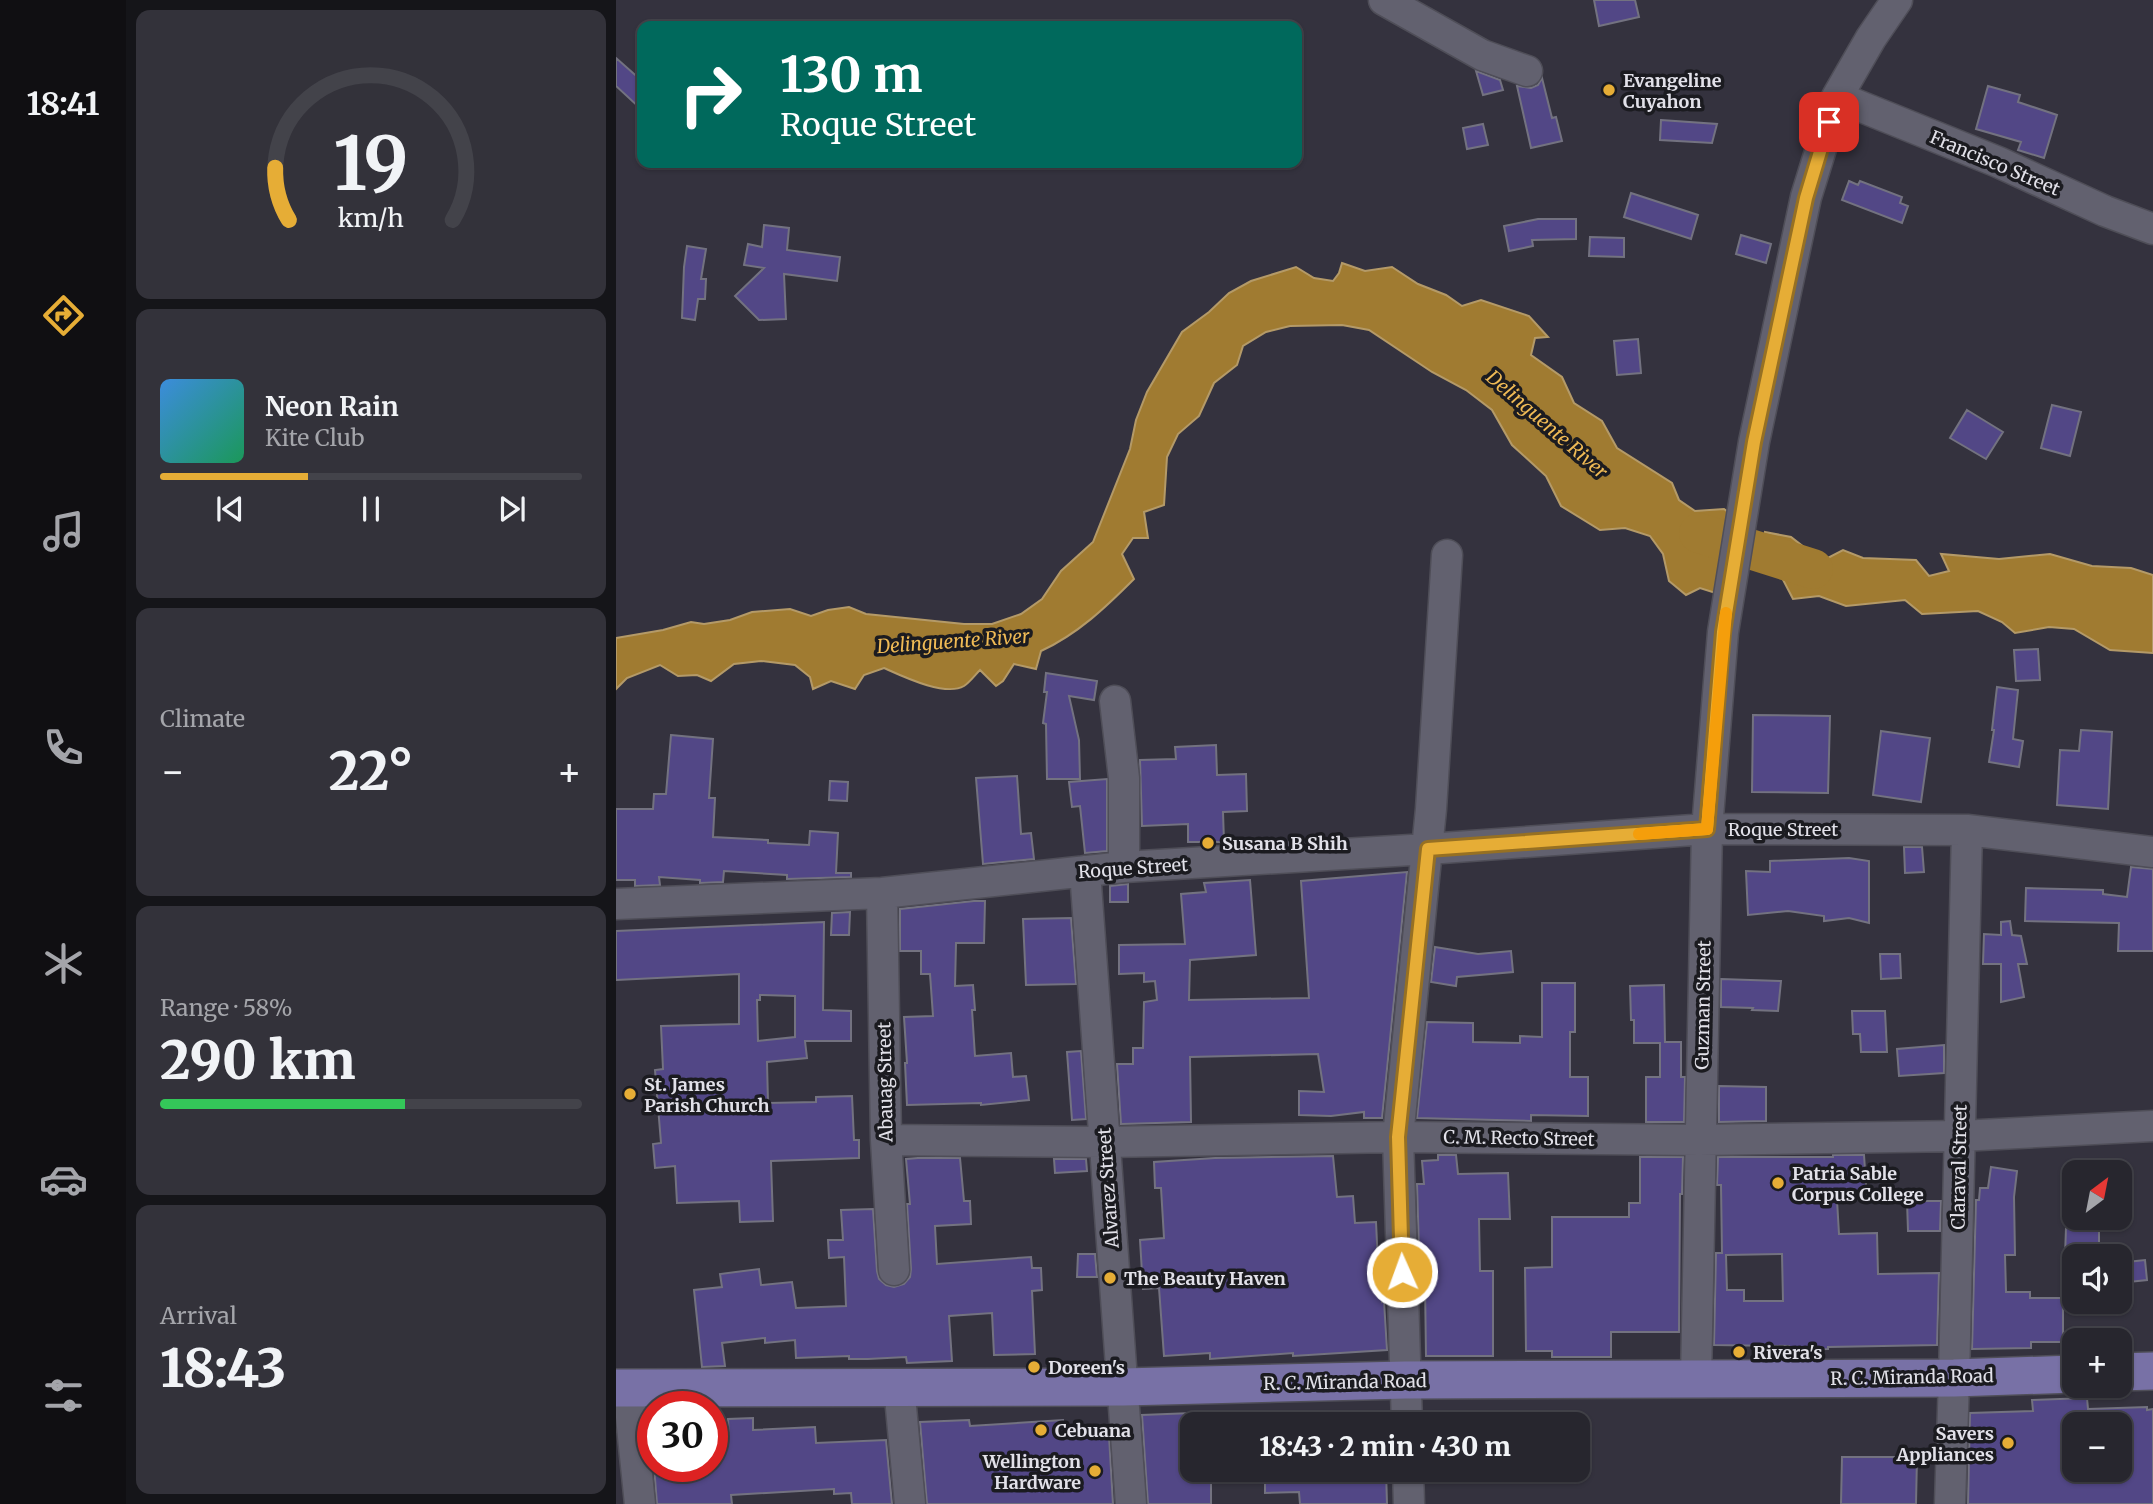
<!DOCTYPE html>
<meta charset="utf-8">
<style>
:root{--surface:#27262e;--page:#33323a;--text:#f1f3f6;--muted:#a4a5aa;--line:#43434a;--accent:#e6ad36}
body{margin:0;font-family:Merriweather,serif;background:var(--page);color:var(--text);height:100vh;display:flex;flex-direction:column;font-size:26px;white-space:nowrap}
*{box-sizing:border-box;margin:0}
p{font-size:23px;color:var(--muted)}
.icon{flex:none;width:38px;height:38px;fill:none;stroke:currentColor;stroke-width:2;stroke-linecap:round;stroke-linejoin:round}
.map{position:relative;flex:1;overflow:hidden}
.panel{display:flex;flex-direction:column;gap:10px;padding:10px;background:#151519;width:490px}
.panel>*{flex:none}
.banner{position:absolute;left:21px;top:21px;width:665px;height:147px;border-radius:14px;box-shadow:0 2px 5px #0004,0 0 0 2px var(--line);background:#00695c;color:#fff;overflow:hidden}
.needle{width:46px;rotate:32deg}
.tools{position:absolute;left:1446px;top:1160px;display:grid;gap:14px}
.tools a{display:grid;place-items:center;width:70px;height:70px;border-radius:14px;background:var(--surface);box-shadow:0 2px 5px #0004,0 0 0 2px var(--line);font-size:35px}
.speed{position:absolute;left:21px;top:1391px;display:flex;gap:14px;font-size:35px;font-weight:700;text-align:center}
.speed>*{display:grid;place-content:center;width:91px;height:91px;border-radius:50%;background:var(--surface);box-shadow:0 2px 5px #0004,0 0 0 2px var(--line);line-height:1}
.speed .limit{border:10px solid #d22;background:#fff;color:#111}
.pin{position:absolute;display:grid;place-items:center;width:60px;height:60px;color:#fff;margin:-30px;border-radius:14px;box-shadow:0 4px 10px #0006}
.me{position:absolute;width:77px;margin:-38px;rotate:358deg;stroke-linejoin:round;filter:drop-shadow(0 0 5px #0008)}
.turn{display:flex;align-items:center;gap:24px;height:147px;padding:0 28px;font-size:32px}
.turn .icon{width:91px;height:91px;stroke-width:2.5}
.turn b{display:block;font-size:49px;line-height:60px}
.big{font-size:52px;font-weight:800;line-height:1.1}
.panel .card{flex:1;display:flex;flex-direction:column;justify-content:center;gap:10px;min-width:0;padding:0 24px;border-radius:14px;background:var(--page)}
.panel .dial{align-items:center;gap:0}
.dial svg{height:182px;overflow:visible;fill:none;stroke:var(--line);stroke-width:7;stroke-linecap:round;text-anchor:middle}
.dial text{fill:var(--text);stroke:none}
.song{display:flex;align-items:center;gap:21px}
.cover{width:84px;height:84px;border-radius:10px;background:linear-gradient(135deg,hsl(210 70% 55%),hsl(150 70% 35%))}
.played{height:7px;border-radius:4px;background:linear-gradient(90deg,var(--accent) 35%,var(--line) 35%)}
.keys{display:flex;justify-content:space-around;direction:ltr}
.heat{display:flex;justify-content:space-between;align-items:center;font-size:38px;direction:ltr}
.charge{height:10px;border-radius:5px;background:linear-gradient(90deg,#34c759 58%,var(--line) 0)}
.trip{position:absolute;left:564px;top:1412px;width:410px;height:70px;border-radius:14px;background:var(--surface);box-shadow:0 2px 5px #0004,0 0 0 2px var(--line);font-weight:800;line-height:70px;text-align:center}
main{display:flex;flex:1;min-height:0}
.dock{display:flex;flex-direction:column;width:126px;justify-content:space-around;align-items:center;background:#100f12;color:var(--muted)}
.dock .icon{width:49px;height:49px}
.dock .active{color:var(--accent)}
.dock b{font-size:32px;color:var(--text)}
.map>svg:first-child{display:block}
.water{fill:#a07b31;stroke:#b49a68;stroke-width:2}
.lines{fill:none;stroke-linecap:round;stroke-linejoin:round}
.river{stroke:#a07b31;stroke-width:40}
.building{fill:#524786;stroke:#737280;stroke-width:2;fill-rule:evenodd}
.minor-casing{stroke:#4f4e58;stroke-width:33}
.major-casing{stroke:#4f4e58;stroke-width:40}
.minor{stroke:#62616f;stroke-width:30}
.major{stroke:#7871a6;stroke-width:37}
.route-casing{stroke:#967023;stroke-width:18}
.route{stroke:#e6ad36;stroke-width:12}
.slow{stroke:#f59e0b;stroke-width:12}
.poi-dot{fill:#e6ad36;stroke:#1b1b20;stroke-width:2.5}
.labels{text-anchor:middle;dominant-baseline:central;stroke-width:7;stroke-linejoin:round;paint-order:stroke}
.poi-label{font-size:18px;font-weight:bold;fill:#e2e1e9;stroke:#1b1b20;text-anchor:start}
.street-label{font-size:18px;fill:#e2e1e9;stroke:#1b1b20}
.water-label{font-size:19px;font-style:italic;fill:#efba55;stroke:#1b1b20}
</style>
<main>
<nav class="dock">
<b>18:41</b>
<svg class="icon active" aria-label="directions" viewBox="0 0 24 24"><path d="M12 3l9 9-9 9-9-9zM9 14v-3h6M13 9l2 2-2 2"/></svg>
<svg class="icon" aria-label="music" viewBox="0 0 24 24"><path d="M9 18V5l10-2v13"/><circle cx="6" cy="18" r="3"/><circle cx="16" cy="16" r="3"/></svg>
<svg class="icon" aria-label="phone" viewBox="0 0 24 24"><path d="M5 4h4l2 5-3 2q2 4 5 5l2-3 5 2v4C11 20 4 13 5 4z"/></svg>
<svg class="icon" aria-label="climate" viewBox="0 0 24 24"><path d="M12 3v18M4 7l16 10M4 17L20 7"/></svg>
<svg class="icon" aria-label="car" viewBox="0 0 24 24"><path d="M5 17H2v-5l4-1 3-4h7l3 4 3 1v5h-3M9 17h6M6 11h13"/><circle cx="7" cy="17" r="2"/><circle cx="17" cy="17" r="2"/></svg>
<svg class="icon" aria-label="filters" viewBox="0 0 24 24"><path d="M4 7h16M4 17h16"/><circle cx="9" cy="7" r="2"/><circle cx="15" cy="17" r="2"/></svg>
</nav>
<section class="panel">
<div class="card dial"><svg viewBox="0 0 100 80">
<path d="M14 69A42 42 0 1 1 86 69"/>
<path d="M14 69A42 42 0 0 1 8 46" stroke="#e6ad36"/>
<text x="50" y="56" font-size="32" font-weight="700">19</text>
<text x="50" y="72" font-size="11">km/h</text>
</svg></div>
<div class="card">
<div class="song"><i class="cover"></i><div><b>Neon Rain</b><p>Kite Club</p></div></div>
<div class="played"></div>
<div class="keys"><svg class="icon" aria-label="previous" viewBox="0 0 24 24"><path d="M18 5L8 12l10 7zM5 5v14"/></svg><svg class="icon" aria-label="pause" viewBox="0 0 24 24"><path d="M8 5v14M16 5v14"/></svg><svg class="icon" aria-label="next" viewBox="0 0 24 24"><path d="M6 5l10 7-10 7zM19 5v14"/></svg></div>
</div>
<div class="card"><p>Climate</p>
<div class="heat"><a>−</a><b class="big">22°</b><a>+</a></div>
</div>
<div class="card"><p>Range · 58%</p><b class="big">290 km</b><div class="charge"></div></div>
<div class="card"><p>Arrival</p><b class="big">18:43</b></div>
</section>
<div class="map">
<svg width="1537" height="1504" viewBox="0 0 1537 1504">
<rect width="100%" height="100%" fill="#34323e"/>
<!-- water -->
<path class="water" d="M726,263L749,271L776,267L802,284L830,295L846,306L865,300L913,316L932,337L919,338L915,355L946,377L958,403L986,421L1001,448L1056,483L1063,500L1079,511L1108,509L1131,526L1106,595L1084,588L1070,595L1053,581L1047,554L1034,536L1009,528L984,530L945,506L930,476L896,445L876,410L850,390L816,372L753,330L726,325L674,326L650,332L627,346L621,365L598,383L583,416L562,434L551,457L548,505L528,512L532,538H517L506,554L518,579C490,607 462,634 425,651L420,669L398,664L387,681L380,686L364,670C359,675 354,682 348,686C329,697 286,676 268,668L248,675L239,689L215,681L197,689L194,677L179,665L145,661L118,664L95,681L81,675L62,676L44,665L11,678L0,689V638L47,630L75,622L88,624L114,620L136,612L174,609L195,616L212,610L233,607L250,614L348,624H376L405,614L426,599L445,571L477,542L514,449L520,420L531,392L566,332L593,312L613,293L635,281L680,267L698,278L717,281L723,273Z
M1149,532L1175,537L1206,561L1227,550L1247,558L1300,560L1313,576L1333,571L1325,554L1383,559L1434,554L1476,566L1515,568L1537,575V653L1494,650L1458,629L1433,627L1399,633L1386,622L1362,611L1306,614L1289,600L1230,606L1203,596L1177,599L1163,572L1143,564Z"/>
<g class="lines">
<!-- river -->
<path class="river" d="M1083,533L1197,569"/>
</g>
<!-- building -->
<path class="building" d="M978,0H1019L1023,17L983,26Z
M0,58L26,81V110L0,86Z
M860,71L884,80L887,90L867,95Z
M926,78L936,118L940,117L946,141L915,148L901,86L915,88L922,85Z
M1372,86L1404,95L1402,102L1441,115L1428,158L1402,150L1405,142L1360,129Z
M1045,120L1101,124L1096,143L1044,140Z
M867,124L872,145L851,149L847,128Z
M1233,181L1242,185L1244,181L1286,197L1284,203L1292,206L1286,223L1226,200Z
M1015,193L1082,215L1075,239L1008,217Z
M922,219H960V239L916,240L917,246L893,251L888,226Z
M148,225L173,228L171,250L224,257L221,281L168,274L170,319L143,320L119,296L148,268L128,265L132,244L146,247Z
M1125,235L1155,244L1150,263L1120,254Z
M974,237L1008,238V257L973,256Z
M71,246L90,249L85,279H90L89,299H82L79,320L66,318L68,267Z
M1022,339L1025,373L1001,375L998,341Z
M1436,405L1465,412L1454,456L1425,448Z
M1351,410L1387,432L1370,459L1334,438Z
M1422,649L1424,680L1400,681L1398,650Z
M430,673L481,681L478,700L453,696L463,740L464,779H431L430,724L427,723L431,692H428Z
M1381,687L1402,690L1397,739L1407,741L1403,767L1373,762L1378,730H1376Z
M1137,715L1214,716L1212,793L1136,792Z
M1465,730L1496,732L1492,809L1441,805L1444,750L1463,751Z
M1265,731L1314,738L1305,802L1257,795Z
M55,735L97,739L93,798H99L97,837L152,840V843L193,845L194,831L222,833L220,873H235V877L171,879V875L108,871L107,882L84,883V880L43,877L44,885L19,886V880H0V809H37L38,794H50Z
M600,745L601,775L630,774L631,811L607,812L608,842H572V824L526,826L524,760L560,759L559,747Z
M401,776L405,834L415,833L418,859L367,864L360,778Z
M491,779V851L469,853L464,806L456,807L453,782Z
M214,781L232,782L231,801L213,800Z
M1288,847H1306L1308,872L1289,873Z
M1233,858L1253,861V923L1233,918L1208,921V916L1172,911L1132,915L1130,871L1154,872V861Z
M1515,867L1537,869V951H1502L1503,923L1409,921L1410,888L1487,890V894L1511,897Z
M791,872L766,1118H748V1112L715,1116L683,1115V1091L708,1092L702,1054L574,1057L575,1122L505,1124L501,1064H517V1048H527L528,1002L541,1000L539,981L528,982V973L503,974V945L569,944L565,894L590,892L588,883L634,880L640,955L574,960L573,1000L693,998L685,881Z
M512,884V902H494V886Z
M358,901H369L368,943H340L339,986L357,985L359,1010H356L359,1056L395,1053L397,1077L410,1076L413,1100L365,1105V1103L291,1105L289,1063H291L288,1017L317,1016L314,974H305V951H284V909Z
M234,912L233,935H215L216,913Z
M455,918L460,984L410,985L407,919Z
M1394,921L1396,935L1405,936L1411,964H1402L1408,997L1385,1002V964H1367L1368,934L1385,935V922Z
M208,922L207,1010L235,1011V1041H189L191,1058L151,1062L152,1103L200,1102V1097L236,1096L238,1140H243V1158L155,1161L157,1221L124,1222L123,1201L61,1203L59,1166L39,1168L37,1144L45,1143L39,1070L47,1069L45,1026L123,1024V974L0,980V931ZM144,995L179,996V1037L142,1041L141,1000H144Z
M819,947L862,954L895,951L897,972L841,977L840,986L815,982Z
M1264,954H1284L1285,978L1265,979Z
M1105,979L1165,981L1162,1011L1136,1010L1137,1008L1105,1007Z
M926,983H959V1032H954V1077H972V1116L915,1115V1121L801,1118L811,1022L857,1023V1042L904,1043V1036L926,1037Z
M1048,985L1049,1042H1065V1077H1069L1068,1122H1030V1077H1044V1043H1018V1020H1015L1014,986Z
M1236,1011H1269L1271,1052H1245L1244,1034H1237Z
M1328,1045V1073L1283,1076L1281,1049Z
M465,1051L470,1119L456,1120L451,1052Z
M1103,1086L1150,1087V1121L1103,1122Z
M822,1155H840L842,1174L892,1173L894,1219H863L864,1271H877V1356H810L809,1282H804L801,1184H808L806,1161L822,1160Z
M1217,1155H1248L1251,1199L1221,1200L1223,1234L1261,1233L1262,1274L1323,1273L1321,1345L1212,1347V1349L1174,1350L1173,1346L1098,1345L1100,1253H1106L1105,1185H1101L1102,1157H1217ZM1166,1254L1167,1301H1128V1290H1111L1110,1255Z
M717,1156L721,1197L737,1196L739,1223L760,1222L762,1264L766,1302L768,1301L771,1350L677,1356V1353L594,1359V1353L548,1356L543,1288L527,1289L524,1240L548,1238L545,1188H539L538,1162L599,1158Z
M1024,1157H1067L1066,1194H1064L1063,1332H995V1357H936V1351H910L909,1268L936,1267V1217H1013V1203H1024Z
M302,1158H344L348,1201H354L355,1224L319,1226L321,1264L415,1257L416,1268H425L426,1290L416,1291L419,1354L378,1355L376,1313L333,1316L336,1361L291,1363L290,1357L252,1359H233V1356L180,1358L179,1340L149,1343V1338L106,1343L109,1366L86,1367L78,1290L106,1287L104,1274L143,1269L145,1285L176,1282L180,1308L230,1306L228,1257L213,1258L212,1240H227L225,1210L257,1209L261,1271L263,1279L270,1285L278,1287L288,1284L294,1277L295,1269L291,1204H294L290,1159Z
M438,1159H470L471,1171L439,1173Z
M1375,1167L1401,1171L1398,1197L1399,1255H1389L1390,1292H1414V1298H1447V1342H1415V1348L1356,1349L1360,1200H1363L1364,1188H1372Z
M1291,1201H1325L1324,1231H1292Z
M1450,1228H1483V1256H1449Z
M462,1254H479L481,1277H461Z
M1529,1260L1531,1280L1513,1282L1511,1262Z
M1471,1398L1472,1409L1531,1407V1410L1537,1409V1504H1352L1354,1413L1417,1411L1416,1400ZM1458,1424H1503V1470H1458Z
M576,1413V1470L577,1476H595V1504H532L526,1415Z
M137,1418V1430L199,1427L200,1443L270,1440L276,1504H236L235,1493L218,1494V1489L115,1495L116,1504H41L38,1466H96V1438L113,1437L112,1419Z
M353,1420L354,1426L447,1420L448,1439L493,1436L497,1504H311L304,1422Z
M1226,1457H1301L1300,1504H1225Z
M649,1470H770L771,1504H684L683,1492L649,1493Z"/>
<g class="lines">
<defs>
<path id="minor" d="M768,0L866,55L911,71
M1221,97L1382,162L1489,211L1537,229
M499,701L508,778V867
M469,871L515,1504
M266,893L270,1140L278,1270
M0,904L266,893L508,867L812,849L1091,829L1351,830L1537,852
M270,1140L488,1142L782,1137L1084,1140L1344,1136L1537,1126
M1080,1379L1091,829L1107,632L1138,442L1190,197L1221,97L1255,38L1281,0
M283,1386L294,1504
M12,1388L24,1504
M791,1424L782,1137L815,809L831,555
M792,1470L793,1504
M1334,1504L1338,1378L1351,830"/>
<path id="major" d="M1503,1372L1537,1371
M0,1388L507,1387L789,1380L1338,1378L1458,1374"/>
</defs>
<!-- minor casing -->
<use href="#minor" class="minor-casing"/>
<!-- major casing -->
<use href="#major" class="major-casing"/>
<!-- minor -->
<use href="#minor" class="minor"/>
<!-- major -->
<use href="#major" class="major"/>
</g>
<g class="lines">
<defs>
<path id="route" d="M786,1272L782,1137L812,849L1091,829L1107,632L1138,442L1190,198L1213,122"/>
</defs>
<!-- route casing -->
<use href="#route" class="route-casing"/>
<!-- route -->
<use href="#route" class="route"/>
<!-- slow -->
<path class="slow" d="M1023,834L1091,829L1110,613"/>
</g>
<!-- markers -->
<g class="poi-dot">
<circle cx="993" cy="90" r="7"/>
<circle cx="592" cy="843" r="7"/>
<circle cx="14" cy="1094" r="7"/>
<circle cx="1162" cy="1183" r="7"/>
<circle cx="494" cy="1278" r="7"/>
<circle cx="1123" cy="1352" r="7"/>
<circle cx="418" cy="1367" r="7"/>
<circle cx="425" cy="1430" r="7"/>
<circle cx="1392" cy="1443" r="7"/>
<circle cx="479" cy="1471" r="7"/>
</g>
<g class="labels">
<!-- poi labels -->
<g class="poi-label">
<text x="1007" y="80">Evangeline<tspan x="1007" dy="21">Cuyahon</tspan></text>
<text x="606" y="843">Susana B Shih</text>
<text x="28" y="1084">St. James<tspan x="28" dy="21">Parish Church</tspan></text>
<text x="1176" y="1173">Patria Sable<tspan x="1176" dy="21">Corpus College</tspan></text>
<text x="508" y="1278">The Beauty Haven</text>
<text x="1137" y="1352">Rivera's</text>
<text x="432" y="1367">Doreen's</text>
<text x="439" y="1430">Cebuana</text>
<text x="1378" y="1433" text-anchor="end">Savers<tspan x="1378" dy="21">Appliances</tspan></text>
<text x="465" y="1461" text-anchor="end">Wellington<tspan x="465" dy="21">Hardware</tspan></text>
</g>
<!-- street labels -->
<g class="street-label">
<text transform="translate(1379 163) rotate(23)">Francisco Street</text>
<text x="1167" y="829">Roque Street</text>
<text transform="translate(517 868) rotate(-4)">Roque Street</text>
<text transform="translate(1087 1005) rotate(-89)">Guzman Street</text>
<text transform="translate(269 1082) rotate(-91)">Abauag Street</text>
<text transform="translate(903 1138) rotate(1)">C. M. Recto Street</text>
<text transform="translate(1343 1167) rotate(-89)">Claraval Street</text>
<text transform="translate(492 1188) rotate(-94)">Alvarez Street</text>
<text transform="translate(1296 1377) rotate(-1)">R. C. Miranda Road</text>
<text transform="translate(729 1382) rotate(-1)">R. C. Miranda Road</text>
</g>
<!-- water labels -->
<g class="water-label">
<text transform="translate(931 424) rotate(41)">Delinguente River</text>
<text transform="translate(337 641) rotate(-4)">Delinguente River</text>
</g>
</g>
</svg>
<div class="tools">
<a><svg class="needle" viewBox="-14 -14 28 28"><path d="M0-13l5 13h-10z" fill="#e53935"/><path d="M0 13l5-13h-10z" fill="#a4a5aa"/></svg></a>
<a><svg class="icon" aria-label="sound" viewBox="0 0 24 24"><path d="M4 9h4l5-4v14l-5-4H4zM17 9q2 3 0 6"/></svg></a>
<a>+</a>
<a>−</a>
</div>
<div class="speed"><div class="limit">30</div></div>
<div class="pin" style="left:1213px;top:122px;background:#d93025"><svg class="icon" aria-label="arrive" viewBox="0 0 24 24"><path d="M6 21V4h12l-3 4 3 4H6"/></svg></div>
<svg class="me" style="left:786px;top:1272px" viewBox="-20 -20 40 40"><circle r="17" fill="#e6ad36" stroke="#fff" stroke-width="3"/><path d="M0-11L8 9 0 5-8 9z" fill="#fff"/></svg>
<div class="trip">18:43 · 2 min · 430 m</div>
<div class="banner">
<div class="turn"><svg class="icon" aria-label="right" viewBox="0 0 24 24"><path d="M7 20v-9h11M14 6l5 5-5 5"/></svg><div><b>130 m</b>Roque Street</div></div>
</div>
</div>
</main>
